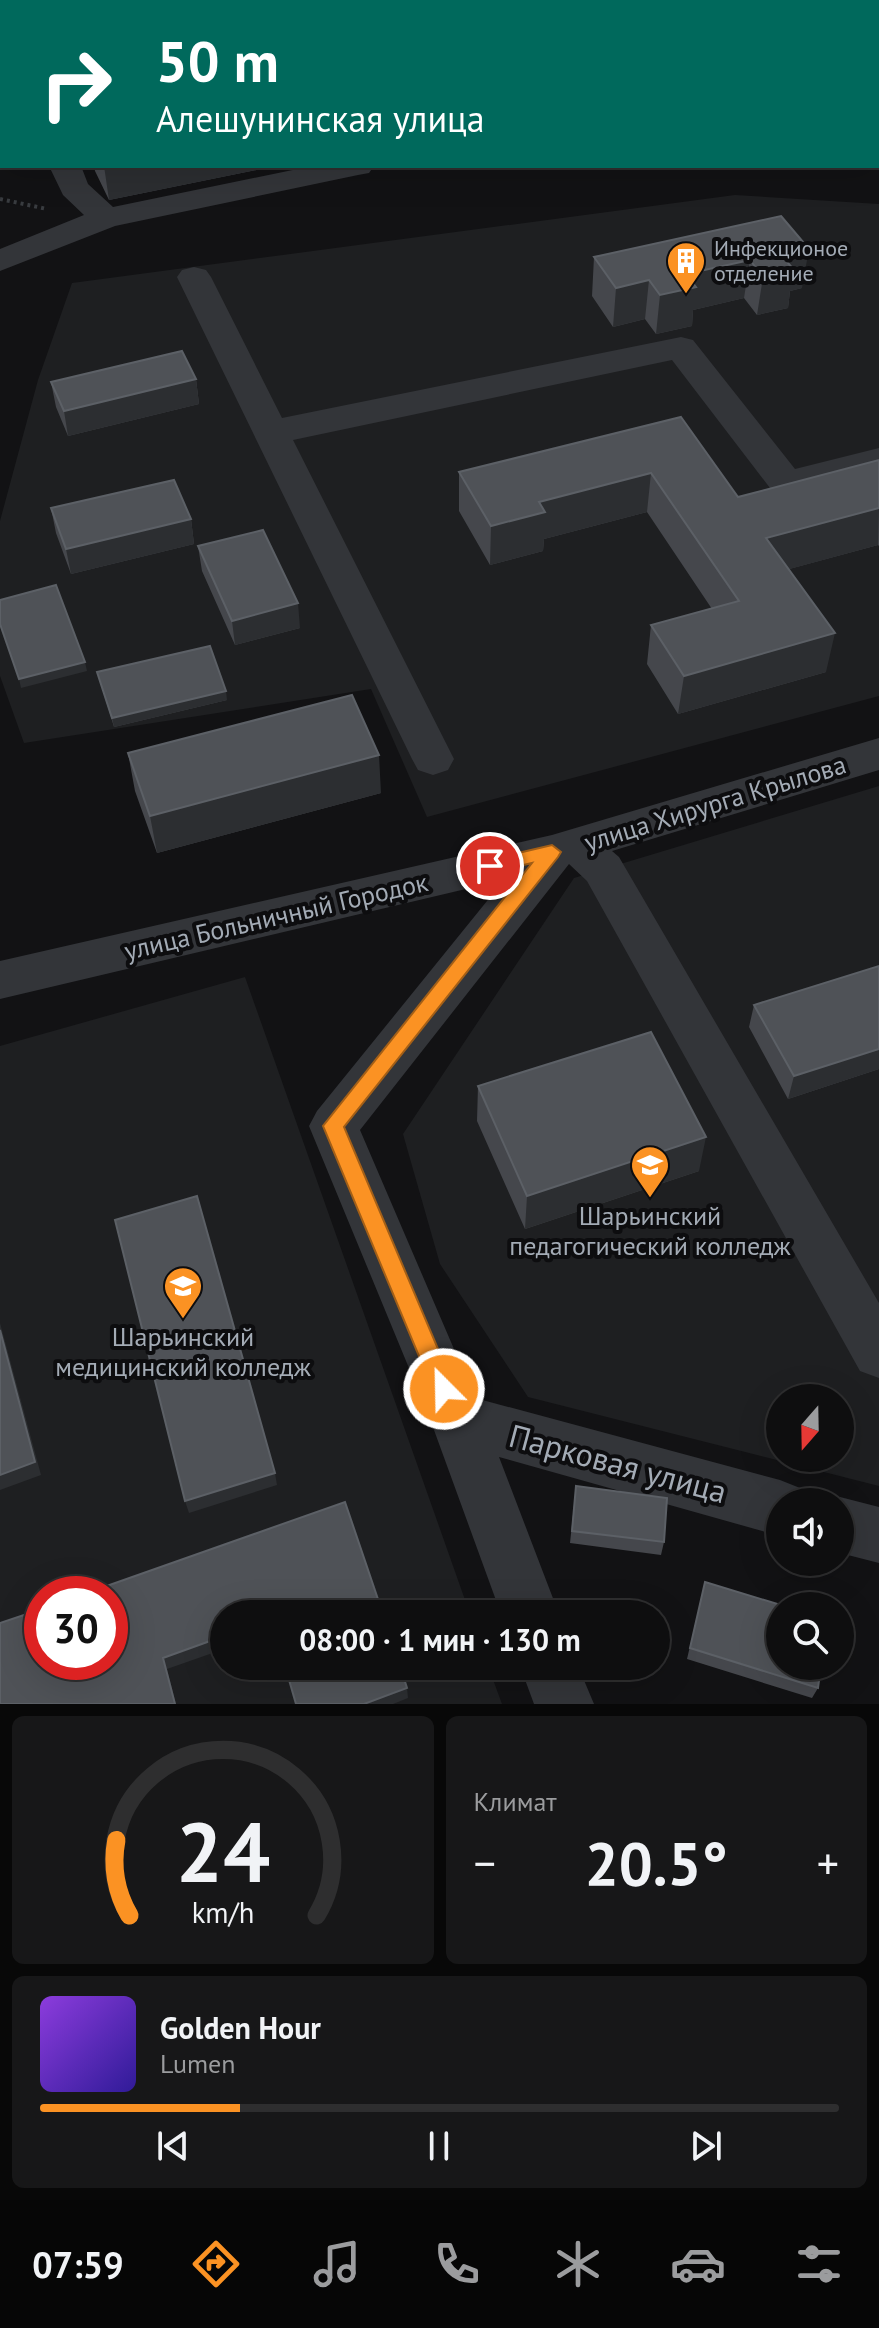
<!DOCTYPE html>
<html lang="ru">
<meta charset="utf-8">
<style>
:root{--surface:#0e0e0f;--page:#171718;--text:#f1f3f6;--muted:#9b9c9e;--line:#2e2e2f;--accent:#fb9223}
body{margin:0;font-family:"PT Sans",sans-serif;background:var(--page);color:var(--text);height:100vh;display:flex;flex-direction:column;font-size:30px;white-space:nowrap}
*{box-sizing:border-box;margin:0}
p{font-size:26px;color:var(--muted)}
.icon{flex:none;width:44px;height:44px;fill:none;stroke:currentColor;stroke-width:2;stroke-linecap:round;stroke-linejoin:round}
.map{position:relative;height:1704px;overflow:hidden}
.panel{display:flex;flex-direction:column;gap:12px;padding:12px;background:#080808;flex:1}
.panel>*{flex:none}
.top-card{position:absolute;left:0px;top:0px;width:880px;height:168px;box-shadow:0 8px 32px #0002,0 0 0 2px var(--line);background:#00695c;color:#fff;overflow:hidden}
.needle{width:52px;rotate:200deg}
.tools{position:absolute;left:766px;top:1384px;display:grid;gap:16px}
.tools a{display:grid;place-items:center;width:88px;height:88px;border-radius:50%;background:var(--surface);box-shadow:0 8px 32px #0002,0 0 0 2px var(--line);font-size:40px}
.speed{position:absolute;left:24px;top:1576px;display:flex;gap:16px;font-size:40px;font-weight:700;text-align:center}
.speed>*{display:grid;place-content:center;width:104px;height:104px;border-radius:50%;background:var(--surface);box-shadow:0 8px 32px #0002,0 0 0 2px var(--line);line-height:1}
.speed .limit{border:12px solid #d22;background:#fff;color:#111}
.pin{position:absolute;display:grid;place-items:center;width:68px;height:68px;color:#fff;margin:-34px;border:4px solid #fff;border-radius:50%;box-shadow:0 2px 8px #0007}
.me{position:absolute;width:88px;margin:-44px;rotate:337deg;stroke-linejoin:round;filter:drop-shadow(0 0 6px #0008)}
.turn{display:flex;align-items:center;gap:28px;height:168px;padding:0 24px;font-size:36px}
.turn .icon{width:104px;height:104px;stroke-width:2.5}
.turn b{display:block;font-size:56px;line-height:68px}
.big{font-size:60px;font-weight:700;line-height:1.1}
.panel .widget{flex:1;display:flex;flex-direction:column;justify-content:center;gap:12px;min-width:0;padding:0 28px;border-radius:12px;background:var(--page)}
.panel .dial{align-items:center;gap:0}
.dial svg{height:208px;overflow:visible;fill:none;stroke:var(--line);stroke-width:7;stroke-linecap:round;text-anchor:middle}
.dial text{fill:var(--text);stroke:none}
.song{display:flex;align-items:center;gap:24px}
.cover{width:96px;height:96px;border-radius:12px;background:linear-gradient(135deg,hsl(270 70% 55%),hsl(250 70% 35%))}
.played{height:8px;border-radius:4px;background:linear-gradient(90deg,var(--accent) 25%,var(--line) 25%)}
.keys{display:flex;justify-content:space-around;direction:ltr}
.heat{display:flex;justify-content:space-between;align-items:center;font-size:44px;direction:ltr}
.panel .tiles{flex:1;display:grid;gap:12px;grid-template-columns:1fr 1fr}
.widget:last-child{grid-column:span 2}
.trip{position:absolute;left:210px;top:1600px;width:460px;height:80px;border-radius:40px;background:var(--surface);box-shadow:0 8px 32px #0002,0 0 0 2px var(--line);font-weight:700;line-height:80px;text-align:center}
.tabs{display:flex;height:128px;justify-content:space-around;align-items:center;background:#060606;color:var(--muted)}
.tabs .icon{width:56px;height:56px}
.tabs .selected{color:var(--accent)}
.tabs b{font-size:36px;color:var(--text)}
.map>svg:first-child{display:block}
.built{fill:#1e1f21;fill-rule:evenodd}
.lines{fill:none;stroke-linecap:round;stroke-linejoin:round}
.path{stroke:#393c40;stroke-width:4;stroke-dasharray:3 4;stroke-linecap:butt}
.minor{fill:#333539;fill-rule:evenodd}
.wall{fill:#45474c}
.shaded-wall{fill:#2c2e31}
.building{fill:#4f5257;stroke:#5c6066;stroke-width:2}
.route{fill:#fb9223;stroke:#a35f17;stroke-width:2}
.labels{text-anchor:middle;dominant-baseline:central;stroke-width:8;stroke-linejoin:round;paint-order:stroke}
.far-poi-label{font-size:22px;fill:#a3abb5;stroke:#0d0d0f;text-anchor:start}
.street-label{font-size:26px;fill:#a3abb5;stroke:#0d0d0f}
.poi-label{font-size:26px;fill:#a3abb5;stroke:#0d0d0f}
.near-street-label{font-size:32px;fill:#a3abb5;stroke:#0d0d0f}
</style>
<div class="map">
<svg width="879" height="1704" viewBox="0 0 879 1704">
<rect width="100%" height="100%" fill="#121214"/>
<!-- built -->
<path class="built" d="M735,195L879,204V696L427,817L371,689L24,743L0,676V521L38,380L72,283Z
M879,786V1486L528,1397L440,1264L403,1134L574,878ZM780,1398H840V1458H780Z
M245,977L470,1614H224V1666H488L502,1704H0V1046ZM42,1594H110V1662H42Z"/>
<g class="lines">
<!-- path -->
<path class="path" d="M0,199L47,209"/>
<!-- minor -->
<path class="minor" d="M577,0H605L606,2H578Z
M878,61H879V79H878Z
M49,166H81L88,184L113,207L312,166H374L369,173L358,175L115,226L0,271V249L84,215L63,195Z
M194,267L206,270L211,277L282,418L681,337L693,340L795,469L879,448V472L786,495L773,492L672,360L293,440L454,759L448,770L433,775L418,770L412,759L177,277L182,270Z
M879,738V770L612,851L619,857L879,1303V1378L860,1371L587,881L569,864L360,1130L475,1398L780,1480L800,1488L805,1502H780V1536L499,1457L559,1614H501L430,1419L309,1126L317,1111L504,880L0,999V961L552,835Z
M840,1497L879,1507V1563L840,1553V1502H828Z
M520,1666H578L594,1704H534Z"/>
</g>
<!-- wall -->
<path class="wall" d="M94,166H276L109,200L95,171Z
M781,216L802,288L790,291L788,308L757,315L744,298L693,310L692,326L656,334L645,319L613,327L592,296L594,257Z
M196,379L199,404L68,436L56,407L51,382Z
M681,417L738,497L879,460V546L878,545L789,569L826,672L678,714L647,664L651,625L712,609L647,512L544,539L543,551L490,565L459,511V472Z
M51,508L191,519L194,544L71,574L56,533Z
M198,546L300,628L235,645L202,571Z
M97,672L227,700L114,727Z
M128,753L381,793L157,853L135,791Z
M879,966V1069L788,1099L749,1027L754,1005Z
M478,1086L699,1171L525,1229L477,1121Z
M576,1486L664,1542L661,1555L570,1543Z
M705,1582L818,1688L812,1698L687,1659Z"/>
<!-- shaded-wall -->
<path class="shaded-wall" d="M44,0H89L87,2H41Z
M388,0H520L510,2H377Z
M2,38V82L0,84V40Z
M104,166H276L109,200Z
M809,249L802,288L790,291L788,308L757,315L763,277L782,256Z
M750,260L744,298L693,310L692,326L656,334L660,295L686,274Z
M649,280L645,319L613,327L616,288Z
M196,379L199,404L68,436L64,411Z
M651,473L647,512L544,539L543,551L490,565L491,526L539,502Z
M879,508L878,545L760,577L766,538Z
M191,519L194,544L71,574L66,549Z
M298,603L300,628L235,645L232,621Z
M835,633L826,672L678,714L684,676Z
M85,662L87,671L21,688L19,679Z
M226,691L227,700L114,727L112,718Z
M379,755L381,793L157,853L150,816Z
M879,1049V1069L788,1099L794,1076Z
M706,1137L699,1171L525,1229L527,1196Z
M0,1323L41,1475L0,1490Z
M275,1473L277,1485L189,1513L185,1501Z
M224,1636V1649L167,1669L176,1704H175L163,1658Z
M407,1688L408,1698L393,1704H364Z"/>
<!-- building -->
<path class="building" d="M0,0H44L41,2H2V38L0,40Z
M243,0H388L377,2H232Z
M781,216L809,249L782,256L794,270L763,277L750,260L686,274L696,287L660,295L649,280L616,288L594,257Z
M182,351L196,379L64,411L51,382Z
M681,417L738,497L879,460V508L766,538L835,633L684,676L651,625L739,601L651,473L539,502L545,512L491,526L459,472Z
M174,480L191,519L66,549L51,508Z
M263,530L298,603L232,621L198,546Z
M56,585L85,662L19,679L0,624V600Z
M210,646L226,691L112,718L97,672Z
M352,695L379,755L150,816L128,753Z
M879,966V1049L794,1076L754,1005Z
M651,1032L706,1137L527,1196L478,1086Z
M197,1196L275,1473L185,1501L115,1220Z
M0,1330L35,1462L0,1475Z
M576,1486L667,1498L664,1542L572,1531Z
M345,1502L383,1614H224V1636L163,1658L175,1704H0V1623L42,1609V1662H110V1594H84Z
M705,1582L784,1606H780V1666H821L818,1688L690,1648Z
M285,1666H400L407,1688L364,1704H296Z"/>
<!-- route -->
<path class="route" d="M552,845L561,852L558,857L344,1127L455,1389L452,1397L444,1400L436,1397L323,1126L532,863L490,873L484,871L481,866L484,861Z"/>
<!-- icons -->
<defs>
<symbol id="building-pin" viewBox="-11 -11 22 30"><path d="M0 17L-7.5 6A9.5 9.5 0 1 1 7.5 6Z" fill="#fb9223" stroke="#0d0d0f"/><path d="M-4-6H4V6H1V3H-1V6H-4ZM-2.5-4.3h1.7v1.8h-1.7ZM.8-4.3h1.7v1.8H.8ZM-2.5-1h1.7V.8h-1.7ZM.8-1h1.7V.8H.8Z" fill="#fff"/></symbol>
<symbol id="university-pin" viewBox="-11 -11 22 30"><path d="M0 17L-7.5 6A9.5 9.5 0 1 1 7.5 6Z" fill="#fb9223" stroke="#0d0d0f"/><path d="M0-5L7-2L0 1L-7-2ZM-4 1L0 2.5L4 1V4Q0 6-4 4Z" fill="#fff"/></symbol>
</defs>
<g fill-rule="evenodd">
<use href="#building-pin" x="664" y="239" width="44" height="60"/>
<use href="#university-pin" x="628" y="1143" width="44" height="60"/>
<use href="#university-pin" x="161" y="1264" width="44" height="60"/>
</g>
<g class="labels">
<!-- far-poi labels -->
<g class="far-poi-label">
<text x="714" y="248">Инфекционое<tspan x="714" dy="25">отделение</tspan></text>
</g>
<!-- street labels -->
<g class="street-label">
<text transform="translate(715 803) rotate(-17)">улица Хирурга Крылова</text>
<text transform="translate(276 916) rotate(-13)">улица Больничный Городок</text>
</g>
<!-- poi labels -->
<g class="poi-label">
<text x="650" y="1215">Шарьинский<tspan x="650" dy="30">педагогический колледж</tspan></text>
<text x="183" y="1336">Шарьинский<tspan x="183" dy="30">медицинский колледж</tspan></text>
</g>
<!-- near-street labels -->
<g class="near-street-label">
<text transform="translate(618 1463) rotate(15)">Парковая улица</text>
</g>
</g>
</svg>
<div class="tools">
<a><svg class="needle" viewBox="-14 -14 28 28"><path d="M0-13l5 13h-10z" fill="#e53935"/><path d="M0 13l5-13h-10z" fill="#9b9c9e"/></svg></a>
<a><svg class="icon" aria-label="sound" viewBox="0 0 24 24"><path d="M4 9h4l5-4v14l-5-4H4zM17 9q2 3 0 6"/></svg></a>
<a><svg class="icon" aria-label="search" viewBox="0 0 24 24"><circle cx="10" cy="10" r="6"/><path d="M15 15l6 6"/></svg></a>
</div>
<div class="speed"><div class="limit">30</div></div>
<div class="pin" style="left:490px;top:866px;background:#d93025"><svg class="icon" aria-label="arrive" viewBox="0 0 24 24"><path d="M6 21V4h12l-3 4 3 4H6"/></svg></div>
<svg class="me" style="left:444px;top:1389px" viewBox="-20 -20 40 40"><circle r="17" fill="#fb9223" stroke="#fff" stroke-width="3"/><path d="M0-11L8 9 0 5-8 9z" fill="#fff"/></svg>
<div class="trip">08:00 · 1 мин · 130 m</div>
<div class="top-card">
<div class="turn"><svg class="icon" aria-label="right" viewBox="0 0 24 24"><path d="M7 20v-9h11M14 6l5 5-5 5"/></svg><div><b>50 m</b>Алешунинская улица</div></div>
</div>
</div>
<section class="panel">
<div class="tiles">
<div class="widget dial"><svg viewBox="0 0 100 80">
<path d="M14 69A42 42 0 1 1 86 69"/>
<path d="M14 69A42 42 0 0 1 9 40" stroke="#fb9223"/>
<text x="50" y="56" font-size="32" font-weight="700">24</text>
<text x="50" y="72" font-size="11">km/h</text>
</svg></div>
<div class="widget"><p>Климат</p>
<div class="heat"><a>−</a><b class="big">20.5°</b><a>+</a></div>
</div>
<div class="widget">
<div class="song"><i class="cover"></i><div><b>Golden Hour</b><p>Lumen</p></div></div>
<div class="played"></div>
<div class="keys"><svg class="icon" aria-label="previous" viewBox="0 0 24 24"><path d="M18 5L8 12l10 7zM5 5v14"/></svg><svg class="icon" aria-label="pause" viewBox="0 0 24 24"><path d="M8 5v14M16 5v14"/></svg><svg class="icon" aria-label="next" viewBox="0 0 24 24"><path d="M6 5l10 7-10 7zM19 5v14"/></svg></div>
</div>
</div>
</section>
<nav class="tabs">
<b>07:59</b>
<svg class="icon selected" aria-label="directions" viewBox="0 0 24 24"><path d="M12 3l9 9-9 9-9-9zM9 14v-3h6M13 9l2 2-2 2"/></svg>
<svg class="icon" aria-label="music" viewBox="0 0 24 24"><path d="M9 18V5l10-2v13"/><circle cx="6" cy="18" r="3"/><circle cx="16" cy="16" r="3"/></svg>
<svg class="icon" aria-label="phone" viewBox="0 0 24 24"><path d="M5 4h4l2 5-3 2q2 4 5 5l2-3 5 2v4C11 20 4 13 5 4z"/></svg>
<svg class="icon" aria-label="climate" viewBox="0 0 24 24"><path d="M12 3v18M4 7l16 10M4 17L20 7"/></svg>
<svg class="icon" aria-label="car" viewBox="0 0 24 24"><path d="M5 17H2v-5l4-1 3-4h7l3 4 3 1v5h-3M9 17h6M6 11h13"/><circle cx="7" cy="17" r="2"/><circle cx="17" cy="17" r="2"/></svg>
<svg class="icon" aria-label="filters" viewBox="0 0 24 24"><path d="M4 7h16M4 17h16"/><circle cx="9" cy="7" r="2"/><circle cx="15" cy="17" r="2"/></svg>
</nav>
